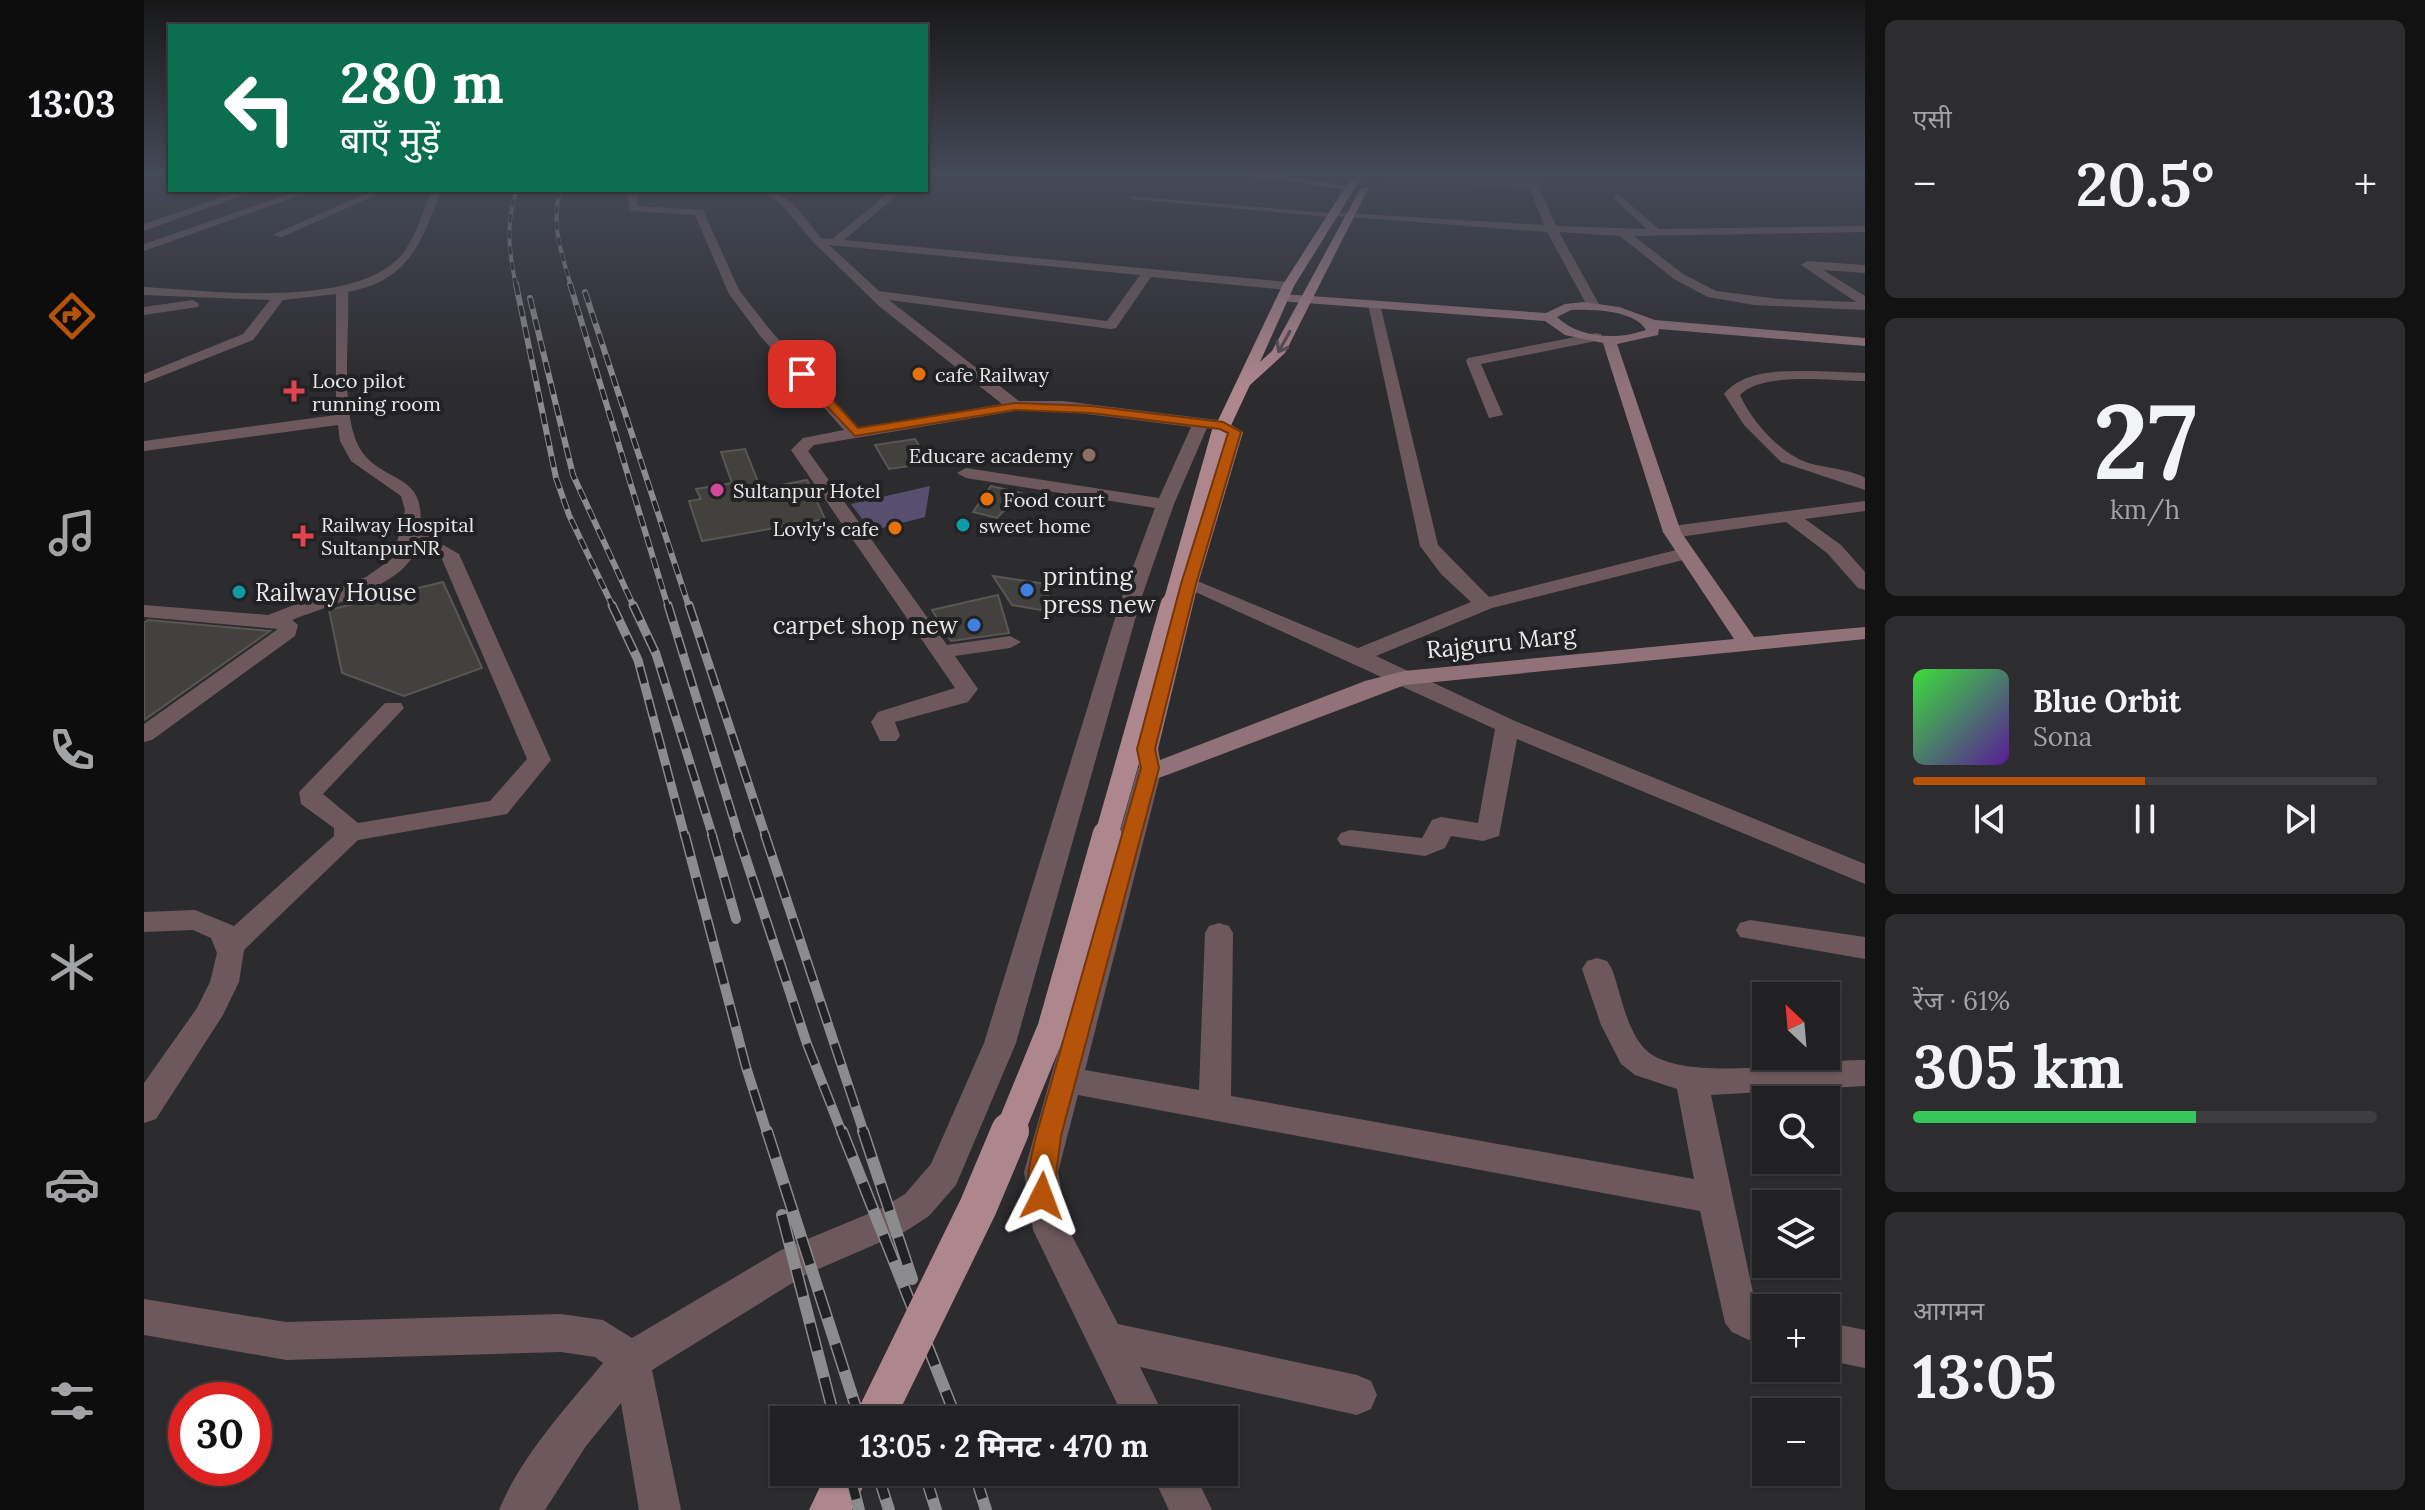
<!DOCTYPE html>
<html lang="hi">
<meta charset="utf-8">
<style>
:root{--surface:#212022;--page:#2d2d2f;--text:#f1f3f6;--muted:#a2a3a5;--line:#3e3e40;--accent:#b45309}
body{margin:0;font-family:Lora,"Noto Sans Devanagari",serif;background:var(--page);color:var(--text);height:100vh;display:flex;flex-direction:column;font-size:30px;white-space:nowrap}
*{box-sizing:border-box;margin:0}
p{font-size:26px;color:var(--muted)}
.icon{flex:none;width:44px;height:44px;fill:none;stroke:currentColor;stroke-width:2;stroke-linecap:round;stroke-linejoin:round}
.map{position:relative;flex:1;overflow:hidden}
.sheet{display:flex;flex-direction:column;gap:20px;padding:20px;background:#121213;width:560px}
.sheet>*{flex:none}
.top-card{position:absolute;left:24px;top:24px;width:760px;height:168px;border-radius:0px;box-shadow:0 2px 6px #0004,0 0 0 2px var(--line);background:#0b6e4f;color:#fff;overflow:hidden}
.needle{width:52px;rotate:334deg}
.tools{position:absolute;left:1608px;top:982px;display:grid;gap:16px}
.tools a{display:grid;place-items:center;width:88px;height:88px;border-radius:0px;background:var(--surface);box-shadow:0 2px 6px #0004,0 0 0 2px var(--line);font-size:40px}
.speed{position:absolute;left:24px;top:1382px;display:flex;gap:16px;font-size:40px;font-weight:700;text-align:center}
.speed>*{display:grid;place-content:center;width:104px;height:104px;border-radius:50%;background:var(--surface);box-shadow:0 2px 6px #0004,0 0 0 2px var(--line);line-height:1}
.speed .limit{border:12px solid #d22;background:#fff;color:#111}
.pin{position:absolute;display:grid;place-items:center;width:68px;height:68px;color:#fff;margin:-34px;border-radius:16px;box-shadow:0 4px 12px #0006}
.me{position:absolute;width:88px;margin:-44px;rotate:3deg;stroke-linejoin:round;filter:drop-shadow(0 0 6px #0008)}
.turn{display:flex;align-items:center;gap:28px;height:168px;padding:0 40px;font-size:36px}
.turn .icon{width:104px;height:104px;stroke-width:2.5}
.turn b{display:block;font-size:56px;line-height:68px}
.big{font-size:60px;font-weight:700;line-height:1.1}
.sheet .widget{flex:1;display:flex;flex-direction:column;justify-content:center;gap:12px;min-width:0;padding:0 28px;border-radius:12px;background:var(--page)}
.sheet .dial{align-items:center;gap:0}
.dial b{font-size:104px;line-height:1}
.song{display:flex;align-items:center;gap:24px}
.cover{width:96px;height:96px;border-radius:12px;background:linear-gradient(135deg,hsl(120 70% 55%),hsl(270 70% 35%))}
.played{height:8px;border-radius:4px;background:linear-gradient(90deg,var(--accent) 50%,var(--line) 50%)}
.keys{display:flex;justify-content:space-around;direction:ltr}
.heat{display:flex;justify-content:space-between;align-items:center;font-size:44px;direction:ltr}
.charge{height:12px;border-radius:6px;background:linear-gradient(90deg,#34c759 61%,var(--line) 0)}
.trip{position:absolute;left:626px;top:1406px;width:468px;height:80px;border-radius:0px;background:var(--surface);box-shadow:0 2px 6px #0004,0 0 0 2px var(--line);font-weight:700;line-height:80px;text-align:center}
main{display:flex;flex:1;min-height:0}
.tabs{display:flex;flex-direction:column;width:144px;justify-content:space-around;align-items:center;background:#0d0d0e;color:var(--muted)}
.tabs .icon{width:56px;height:56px}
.tabs .current{color:var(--accent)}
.tabs b{font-size:36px;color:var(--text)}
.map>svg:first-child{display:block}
.green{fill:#564f6d}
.building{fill:#43413e;stroke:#595755;stroke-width:2}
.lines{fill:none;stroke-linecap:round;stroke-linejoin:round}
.lane{fill:#6d595d;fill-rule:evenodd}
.street{fill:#6d595d;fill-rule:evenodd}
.secondary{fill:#927279;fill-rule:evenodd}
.primary{fill:#ae868e;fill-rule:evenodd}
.rail-far4-casing{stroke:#8c8b8d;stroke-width:4}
.rail-far3-casing{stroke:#8c8b8d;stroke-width:6}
.rail-far2-casing{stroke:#8c8b8d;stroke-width:9}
.rail-far1-casing{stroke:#8c8b8d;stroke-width:10}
.rail-casing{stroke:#8c8b8d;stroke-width:12}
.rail-far4{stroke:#222124;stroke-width:3;stroke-dasharray:8;stroke-linecap:butt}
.rail-far3{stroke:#222124;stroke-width:4;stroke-dasharray:11;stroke-linecap:butt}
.rail-far2{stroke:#222124;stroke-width:6;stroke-dasharray:17;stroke-linecap:butt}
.rail-far1{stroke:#222124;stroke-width:7;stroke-dasharray:22;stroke-linecap:butt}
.rail{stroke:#222124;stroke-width:9;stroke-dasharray:28;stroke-linecap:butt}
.primary-bridge-far3{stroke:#ae868e;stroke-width:18}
.primary-bridge-far2{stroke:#ae868e;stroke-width:23}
.primary-bridge-far1{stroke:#ae868e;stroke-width:29}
.primary-bridge{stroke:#ae868e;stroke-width:38}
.oneway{stroke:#5a494e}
.route{fill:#b45309;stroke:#753606;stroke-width:2}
.food-dot{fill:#e8710a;stroke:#222124;stroke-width:3}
.health-dot{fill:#e0444e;stroke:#222124;stroke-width:3}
.education-dot{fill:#8d6e63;stroke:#222124;stroke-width:3}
.hotel-dot{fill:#d1479c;stroke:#222124;stroke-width:3}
.culture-dot{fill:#0f9aa8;stroke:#222124;stroke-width:3}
.shop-dot{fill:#3f7fe0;stroke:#222124;stroke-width:3}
.labels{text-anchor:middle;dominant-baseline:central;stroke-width:8;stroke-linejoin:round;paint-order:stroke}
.far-poi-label{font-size:20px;fill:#e8e8e9;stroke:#222124;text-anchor:start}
.poi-label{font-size:24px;fill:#e8e8e9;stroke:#222124;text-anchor:start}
.street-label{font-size:24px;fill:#e8e8e9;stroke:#222124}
</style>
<main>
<nav class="tabs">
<b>13:03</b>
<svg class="icon current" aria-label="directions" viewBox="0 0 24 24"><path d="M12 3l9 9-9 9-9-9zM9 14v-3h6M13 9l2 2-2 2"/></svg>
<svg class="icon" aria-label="music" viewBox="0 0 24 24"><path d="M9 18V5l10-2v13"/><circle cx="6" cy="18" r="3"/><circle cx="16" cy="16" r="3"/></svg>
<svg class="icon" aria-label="phone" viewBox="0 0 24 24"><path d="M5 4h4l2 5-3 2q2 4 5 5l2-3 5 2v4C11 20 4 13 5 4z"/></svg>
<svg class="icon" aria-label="climate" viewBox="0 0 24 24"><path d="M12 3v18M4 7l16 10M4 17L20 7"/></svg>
<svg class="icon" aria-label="car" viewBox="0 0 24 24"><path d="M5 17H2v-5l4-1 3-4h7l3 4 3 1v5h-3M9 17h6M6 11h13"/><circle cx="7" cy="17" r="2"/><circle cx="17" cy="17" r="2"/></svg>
<svg class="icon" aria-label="filters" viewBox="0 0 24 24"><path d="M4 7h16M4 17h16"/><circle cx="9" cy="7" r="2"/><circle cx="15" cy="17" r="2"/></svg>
</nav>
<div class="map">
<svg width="1721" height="1510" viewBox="0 0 1721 1510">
<rect width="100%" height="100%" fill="#2c2b2e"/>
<!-- green -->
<path class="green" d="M786,486L781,517L727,531L707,504Z"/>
<!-- building -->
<path class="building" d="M771,439L786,463L745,469L731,445Z
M601,449L617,489L663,480L681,519L558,541L545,501L557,499L552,489L588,483L577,452Z
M847,486L877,493L853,518L829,512Z
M849,576L909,585L897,610L868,605Z
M299,582L338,668L260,696L198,673L185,610Z
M854,595L865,633L807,641L788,610Z
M4,620L126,631L0,720V623Z"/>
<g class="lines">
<!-- lane -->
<path class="lane" d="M985,196L1185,213L1188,215L1185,217L987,199Z"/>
<!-- street -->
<path class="street" d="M1218,175L1383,183L1380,175H1390L1412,226L1503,229L1469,198L1473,193L1515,229L1721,226V232L1490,236L1539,274L1572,291L1635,299L1712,302L1657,265L1663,261L1721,265V273L1679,270L1721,296V310L1610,305L1564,297L1530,279L1476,236L1415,232L1456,306L1445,309L1403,232L1180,215L1185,212L1400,225L1386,189Z
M98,190H113L0,231V224Z
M156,190H171L0,251V244Z
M230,190H244L138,237L128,235Z
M288,190H298C277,242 266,280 204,292C206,334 196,408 214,445C235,486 286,469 275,531L315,554L407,760L363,814L214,840L100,950L95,982L79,1015L12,1119L0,1123V1083L53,1008L66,982L73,953L67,938L49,930L0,932V912L51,910L90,926L190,836V828L157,804L155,792L241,703H257L260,708L179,794L214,823L346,801L383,759L297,557L273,545C266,585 182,606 148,620L154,625L151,636L8,740L0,742V724L134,629L0,617V605L124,615L222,577L249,558L261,510L257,496L207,461L196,441L194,425L0,451V441L192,415V294L139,300L109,340L0,383V374L99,334L126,300L0,295V287C66,291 216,310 260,252C273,234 279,210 288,190Z
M484,190H494V206L559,210L595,290L627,331L715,428L858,404L735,306L670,243L637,204L618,190C645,190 661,219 677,238L688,239L748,190H759L700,240L1144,282L1150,286L1144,290L1007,277L972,328L967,329L745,300L875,401H919L1073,420L1081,425L1073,430L1063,428L1030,504L996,602L872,1043L812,1185L785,1216L762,1231L663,1274L508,1370L537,1510H495L477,1403L442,1446L401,1510H355C377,1456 422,1408 459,1363L451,1357L417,1352L142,1360L0,1335V1299L142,1322L417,1314L459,1320L488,1338L637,1250L736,1209L761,1194L787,1164L840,1043L976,602L1011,508L822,478L813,473L822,468L1015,498L1047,427L919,411H871L670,445L664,451L803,645L866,636L877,642L866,648L811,656L834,689L824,702L751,722L756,736L752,741H736L727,722L734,712L811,688L647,450L659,438L700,430L617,337L585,294L551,215L485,211ZM685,245L996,275L963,321L735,291Z
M49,300L55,304L54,307L0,315V307Z
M1230,300L1236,304L1294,545L1345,597L1540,548L1550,554L1547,558L1348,608L1232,656L1371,721L1721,864V884L1373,739L1355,836L1339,841L1307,836L1301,848L1281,856L1197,845L1193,839L1197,833L1206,830L1278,838L1288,820L1297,817L1334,823L1351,729L1034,584L1044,578L1051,580L1214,648L1327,602L1297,574L1276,546L1224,304Z
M1452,333L1457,334V340L1337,364L1359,415L1345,418L1322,361L1324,358Z
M1670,371L1721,373V381C1690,381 1618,371 1596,395C1608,422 1638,456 1668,464C1685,468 1701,469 1718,476L1721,478V490L1637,462L1600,425L1580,394C1601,369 1640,371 1670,371Z
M1721,501V511L1661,519L1697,545L1721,572V590L1714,588L1683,553L1642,522L1528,538L1519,532L1528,526Z
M1006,760L1018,768L941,1070L1055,1090L1061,933L1065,926L1075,923L1085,926L1089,933L1087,1096L1550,1179L1533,1089L1491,1075L1477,1064L1457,1025L1438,969L1443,961L1453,958L1463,961L1468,969C1477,994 1482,1029 1501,1049C1537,1086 1671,1059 1721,1060V1086L1567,1095L1611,1302L1622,1309V1348L1588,1332L1581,1323L1556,1211L934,1095L914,1172L924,1228L974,1324L1213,1375L1227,1381L1233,1395L1227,1409L1213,1415L996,1367L1022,1420H981L889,1230L880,1172L994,768Z
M1606,920L1721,937V959L1596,937L1592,930L1596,923Z
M1682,1322L1721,1330V1368L1682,1360Z
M1007,1472H1050L1068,1510H1025Z"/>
<!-- secondary -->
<path class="secondary" d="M1097,175H1129L1211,187L1206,190Z
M1139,294L1402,313L1421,304L1440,302L1475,307L1511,320L1721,338V346L1515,329L1514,335L1473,344L1537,532L1610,637L1721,627V639L1261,685L1023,775L1014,778L997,773L990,749L1034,584L1082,434L1071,425L1079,420L1099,432L1054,584L1014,749L1016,760L1221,681L1260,671L1590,639L1519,532L1459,343L1421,335L1401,321L1135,301L1133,298ZM1427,310C1448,309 1491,310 1502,330C1474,340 1436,339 1413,317Z"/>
<!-- primary -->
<path class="primary" d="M1209,175H1219L1150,286L1116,362L1128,351L1216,189L1225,187L1141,353L1106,385L1083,434H1071L1069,431L1138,286Z
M683,1472H726L708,1510H665Z"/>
<defs>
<path id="rail-far4" d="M416,190C407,225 417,252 427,286
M372,286C365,252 361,223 373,190"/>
<path id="rail-far3" d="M372,284L412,478L425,515L469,607
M426,284L524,607
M441,292L545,607
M386,298L429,475L490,607"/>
<path id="rail-far2" d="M468,605L494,660L541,837
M489,605L512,654L569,837
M524,605L595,837
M545,605L622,837"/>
<path id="rail-far1" d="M541,835L602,1067L623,1133
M568,835L592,919
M594,835L663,1044L698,1133
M621,835L720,1133"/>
<path id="rail" d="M623,1131L716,1420
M698,1131L813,1420
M719,1131L768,1279
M638,1215L691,1420
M705,1472L715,1510
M733,1472L745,1510
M780,1472L792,1510
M830,1472L842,1510"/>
</defs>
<!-- rail-far4 casing -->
<use href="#rail-far4" class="rail-far4-casing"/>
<!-- rail-far3 casing -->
<use href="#rail-far3" class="rail-far3-casing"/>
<!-- rail-far2 casing -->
<use href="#rail-far2" class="rail-far2-casing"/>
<!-- rail-far1 casing -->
<use href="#rail-far1" class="rail-far1-casing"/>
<!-- rail casing -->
<use href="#rail" class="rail-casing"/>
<!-- rail-far4 -->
<use href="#rail-far4" class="rail-far4"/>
<!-- rail-far3 -->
<use href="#rail-far3" class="rail-far3"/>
<!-- rail-far2 -->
<use href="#rail-far2" class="rail-far2"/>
<!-- rail-far1 -->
<use href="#rail-far1" class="rail-far1"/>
<!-- rail -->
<use href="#rail" class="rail"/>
<!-- primary-bridge-far3 -->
<path class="primary-bridge-far3" d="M1027,607L1077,431"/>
<!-- primary-bridge-far2 -->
<path class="primary-bridge-far2" d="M962,837L1028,605"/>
<!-- primary-bridge-far1 -->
<path class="primary-bridge-far1" d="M865,1133L908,1028L963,835"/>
<!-- primary-bridge -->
<path class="primary-bridge" d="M730,1420L834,1207L866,1131"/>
</g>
<!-- one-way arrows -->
<defs><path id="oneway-shaft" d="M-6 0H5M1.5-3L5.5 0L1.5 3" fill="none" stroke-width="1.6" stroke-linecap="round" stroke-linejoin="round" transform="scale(2)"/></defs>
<use class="oneway" href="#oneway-shaft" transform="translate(1140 342) rotate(119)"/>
<!-- sky -->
<linearGradient id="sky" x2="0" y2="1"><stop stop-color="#181819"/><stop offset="0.45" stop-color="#454a57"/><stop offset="1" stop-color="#454a57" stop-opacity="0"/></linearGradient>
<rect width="1721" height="387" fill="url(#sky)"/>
<!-- route -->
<path class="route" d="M654,371H662L714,428L871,403L947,406L1079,422L1097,432L1052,584L1011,749L1015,768L917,1136L908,1205L898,1208L889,1205C879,1183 887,1158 892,1136L997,768L993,749L1037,584L1084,433L1076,429L947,413L871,410L711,436L654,376Z"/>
<!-- markers -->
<g class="food-dot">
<circle cx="775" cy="374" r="8"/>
<circle cx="843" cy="499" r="8"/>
<circle cx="751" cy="528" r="8"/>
</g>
<g class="health-dot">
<path d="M146 379h8v8h8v8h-8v8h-8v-8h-8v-8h8z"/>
<path d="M155 524h8v8h8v8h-8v8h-8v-8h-8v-8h8z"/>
</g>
<circle class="education-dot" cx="945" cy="455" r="8"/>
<circle class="hotel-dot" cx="573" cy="490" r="8"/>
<g class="culture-dot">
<circle cx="819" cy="525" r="8"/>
<circle cx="95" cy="592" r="8"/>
</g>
<g class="shop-dot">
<circle cx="883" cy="590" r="8"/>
<circle cx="830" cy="625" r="8"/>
</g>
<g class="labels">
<!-- far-poi labels -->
<g class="far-poi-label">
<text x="791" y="374">cafe Railway</text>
<text x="168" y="380">Loco pilot<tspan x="168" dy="23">running room</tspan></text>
<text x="929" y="455" text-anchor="end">Educare academy</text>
<text x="589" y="490">Sultanpur Hotel</text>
<text x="859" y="499">Food court</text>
<text x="177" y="524">Railway Hospital<tspan x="177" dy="23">SultanpurNR</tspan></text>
<text x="835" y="525">sweet home</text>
<text x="735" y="528" text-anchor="end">Lovly's cafe</text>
</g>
<!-- poi labels -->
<g class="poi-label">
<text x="899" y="576">printing<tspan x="899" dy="28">press new</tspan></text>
<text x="111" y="592">Railway House</text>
<text x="814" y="625" text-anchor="end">carpet shop new</text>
</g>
<!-- street labels -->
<g class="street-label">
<text transform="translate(1357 642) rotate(-6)">Rajguru Marg</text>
</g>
</g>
</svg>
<div class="tools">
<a><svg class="needle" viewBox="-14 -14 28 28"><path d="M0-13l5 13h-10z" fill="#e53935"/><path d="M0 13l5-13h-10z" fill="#a2a3a5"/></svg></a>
<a><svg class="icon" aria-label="search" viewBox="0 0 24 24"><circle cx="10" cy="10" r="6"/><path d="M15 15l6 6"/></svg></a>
<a><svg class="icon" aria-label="layers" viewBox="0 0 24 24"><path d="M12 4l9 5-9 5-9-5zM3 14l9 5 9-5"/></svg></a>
<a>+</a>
<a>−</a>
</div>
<div class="speed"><div class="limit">30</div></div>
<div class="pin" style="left:658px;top:374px;background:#d93025"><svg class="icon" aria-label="arrive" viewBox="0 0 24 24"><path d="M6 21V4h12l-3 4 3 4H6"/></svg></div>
<svg class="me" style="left:898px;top:1196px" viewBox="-20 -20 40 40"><path d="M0-17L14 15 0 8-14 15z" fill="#b45309" stroke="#fff" stroke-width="4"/></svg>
<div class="trip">13:05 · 2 मिनट · 470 m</div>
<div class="top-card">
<div class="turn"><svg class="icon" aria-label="left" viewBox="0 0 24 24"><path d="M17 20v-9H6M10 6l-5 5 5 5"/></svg><div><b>280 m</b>बाएँ मुड़ें</div></div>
</div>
</div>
<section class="sheet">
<div class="widget"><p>एसी</p>
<div class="heat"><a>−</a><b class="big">20.5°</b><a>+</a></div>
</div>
<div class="widget dial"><b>27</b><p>km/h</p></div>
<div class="widget">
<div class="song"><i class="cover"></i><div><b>Blue Orbit</b><p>Sona</p></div></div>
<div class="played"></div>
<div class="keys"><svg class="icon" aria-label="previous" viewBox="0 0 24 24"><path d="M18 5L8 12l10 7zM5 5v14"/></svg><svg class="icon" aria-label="pause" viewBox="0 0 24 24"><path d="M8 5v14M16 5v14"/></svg><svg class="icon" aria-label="next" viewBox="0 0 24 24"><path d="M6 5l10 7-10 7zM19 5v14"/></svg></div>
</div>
<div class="widget"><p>रेंज · 61%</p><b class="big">305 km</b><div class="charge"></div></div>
<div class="widget"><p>आगमन</p><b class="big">13:05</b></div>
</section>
</main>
